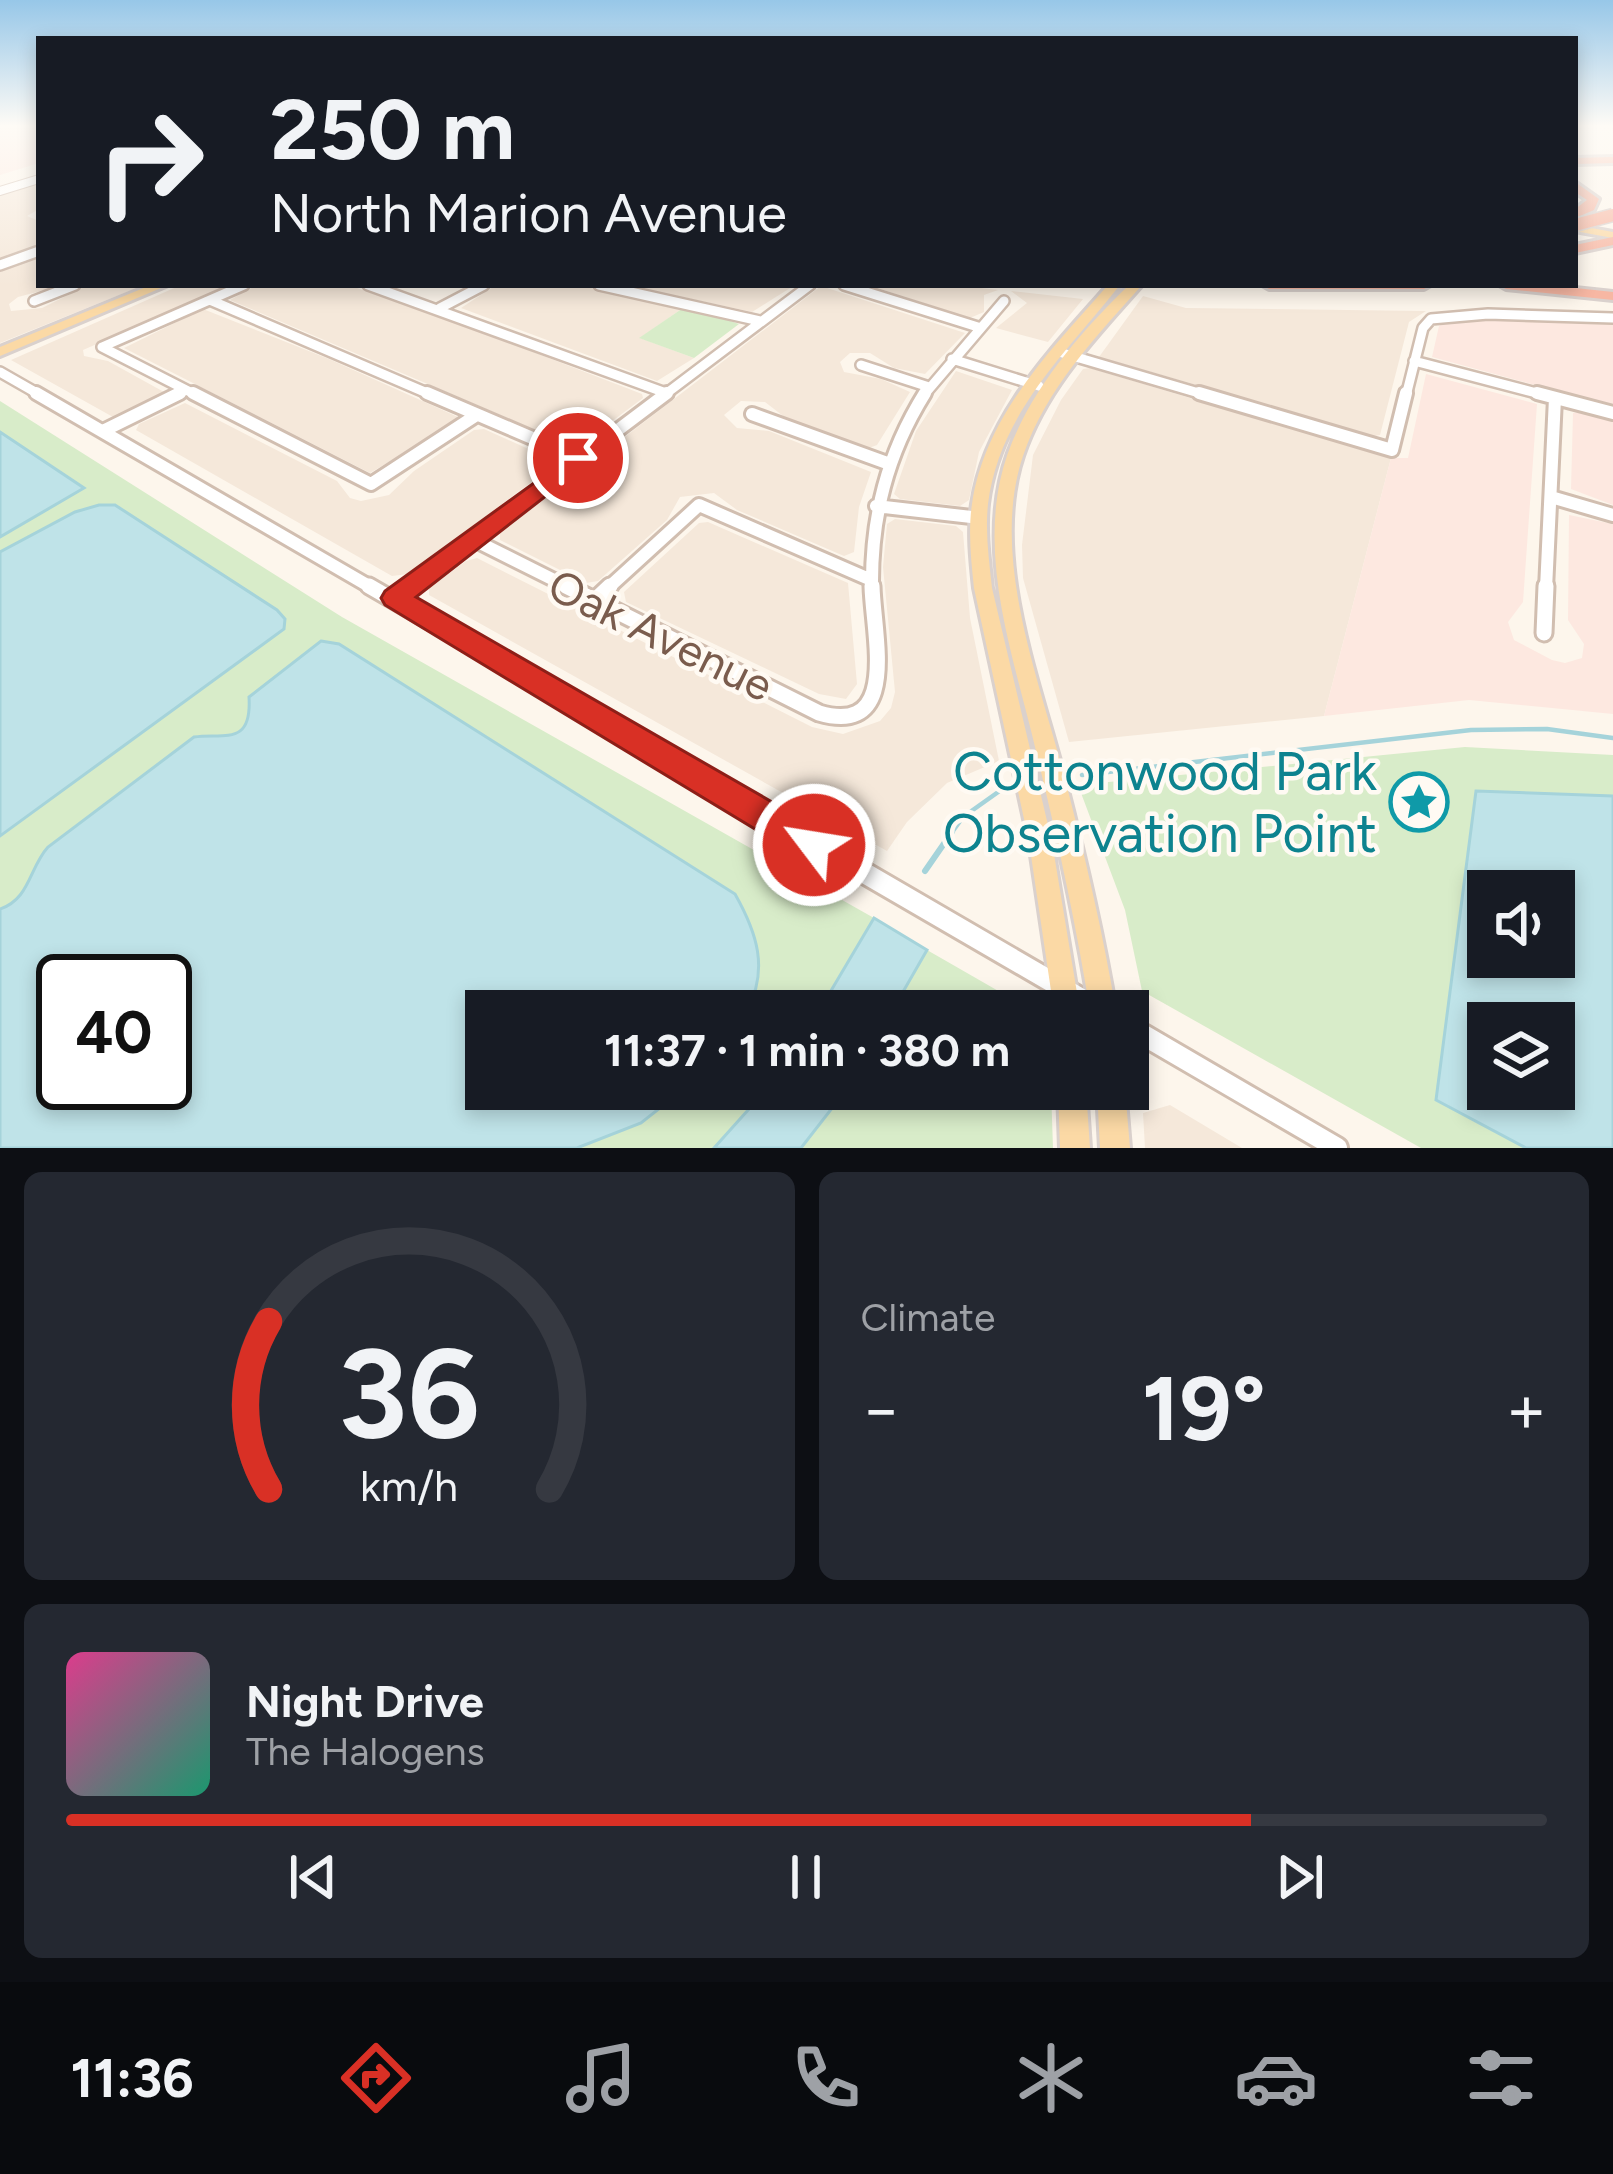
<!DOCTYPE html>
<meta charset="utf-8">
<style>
:root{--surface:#171b24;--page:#242831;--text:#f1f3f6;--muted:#9ea1a6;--line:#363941;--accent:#d93025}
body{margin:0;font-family:Figtree,sans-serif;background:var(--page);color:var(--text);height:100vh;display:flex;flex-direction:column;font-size:45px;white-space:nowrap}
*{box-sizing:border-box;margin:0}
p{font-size:39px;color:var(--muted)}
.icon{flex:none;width:66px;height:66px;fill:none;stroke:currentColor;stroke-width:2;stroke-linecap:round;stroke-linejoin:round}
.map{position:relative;height:1148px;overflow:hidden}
.details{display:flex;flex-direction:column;gap:24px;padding:24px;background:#0d0f14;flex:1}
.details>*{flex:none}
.guide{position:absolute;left:36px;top:36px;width:1542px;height:252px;border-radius:0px;box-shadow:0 6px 18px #0003;background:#171b24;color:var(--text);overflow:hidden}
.fabs{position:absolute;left:1467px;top:870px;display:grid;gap:24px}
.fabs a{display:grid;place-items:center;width:108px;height:108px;border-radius:0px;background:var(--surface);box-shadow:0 6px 18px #0003;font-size:60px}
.speed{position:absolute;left:36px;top:954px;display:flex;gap:24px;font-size:60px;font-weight:700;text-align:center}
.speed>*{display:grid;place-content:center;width:156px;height:156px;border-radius:50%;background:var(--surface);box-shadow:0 6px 18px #0003;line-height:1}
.speed .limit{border:6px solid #111;border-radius:18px;background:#fff;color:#111}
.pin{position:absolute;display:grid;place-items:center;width:102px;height:102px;color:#fff;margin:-51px;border:6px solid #fff;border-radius:50%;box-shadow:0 3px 12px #0007}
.me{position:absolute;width:132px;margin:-66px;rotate:301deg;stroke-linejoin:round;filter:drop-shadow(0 0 9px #0008)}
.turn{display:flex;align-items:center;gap:42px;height:252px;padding:0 36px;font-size:54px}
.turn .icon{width:156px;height:156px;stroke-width:2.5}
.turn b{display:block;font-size:84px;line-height:102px}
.big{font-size:90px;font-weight:700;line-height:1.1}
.details .widget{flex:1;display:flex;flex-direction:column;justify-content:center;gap:18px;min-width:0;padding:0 42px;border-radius:18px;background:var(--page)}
.details .dial{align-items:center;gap:0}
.dial svg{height:312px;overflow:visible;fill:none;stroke:var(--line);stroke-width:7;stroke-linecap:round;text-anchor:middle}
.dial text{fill:var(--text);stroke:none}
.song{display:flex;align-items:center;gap:36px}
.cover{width:144px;height:144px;border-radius:18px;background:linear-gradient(135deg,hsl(330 70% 55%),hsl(160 70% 35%))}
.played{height:12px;border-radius:6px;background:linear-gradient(90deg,var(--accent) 80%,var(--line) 80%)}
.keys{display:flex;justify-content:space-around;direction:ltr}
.heat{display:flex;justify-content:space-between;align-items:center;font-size:66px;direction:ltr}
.details .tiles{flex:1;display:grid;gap:24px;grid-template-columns:1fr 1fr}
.widget:last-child{grid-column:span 2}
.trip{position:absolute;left:465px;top:990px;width:684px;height:120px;border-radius:0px;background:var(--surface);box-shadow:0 6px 18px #0003;font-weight:700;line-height:120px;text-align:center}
.tabs{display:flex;height:192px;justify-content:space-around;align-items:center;background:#090b0e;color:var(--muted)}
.tabs .icon{width:84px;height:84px}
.tabs .selected{color:var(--accent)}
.tabs b{font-size:54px;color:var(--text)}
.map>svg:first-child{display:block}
.residential{fill:#f5e8da}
.commercial{fill:#fde8e0}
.green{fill:#d8ecc9;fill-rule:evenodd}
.water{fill:#bfe3e8;stroke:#a5d3da;stroke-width:3;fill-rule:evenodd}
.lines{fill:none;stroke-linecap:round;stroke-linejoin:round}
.stream-far1{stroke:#a5d3da;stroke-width:4.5}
.stream{stroke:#a5d3da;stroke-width:6}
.minor-far4-casing{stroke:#d1beb0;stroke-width:10}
.minor-far3-casing{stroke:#d1beb0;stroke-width:14}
.minor-far2-casing{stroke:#d1beb0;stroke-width:18}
.minor-far1-casing{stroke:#d1beb0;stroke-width:21}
.minor-casing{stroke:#d1beb0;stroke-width:26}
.major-casing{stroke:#dad1cd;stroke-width:6}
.highway-casing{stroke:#dad1cd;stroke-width:6}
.minor-far4{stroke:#fff;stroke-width:8}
.minor-far3{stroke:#fff;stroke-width:9}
.minor-far2{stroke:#fff;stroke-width:12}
.minor-far1{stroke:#fff;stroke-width:15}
.minor{stroke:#fff;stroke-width:20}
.major{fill:#fbd9a5;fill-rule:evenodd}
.highway{fill:#f7b7a3;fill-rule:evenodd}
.highway-bridge-casing{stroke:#dad1cd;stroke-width:15;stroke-linecap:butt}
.highway-bridge{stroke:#f7b7a3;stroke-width:12}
.route{fill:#d93025;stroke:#8d1f18;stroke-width:3}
.labels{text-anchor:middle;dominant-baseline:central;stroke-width:9;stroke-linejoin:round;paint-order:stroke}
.street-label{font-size:45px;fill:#7a5c4d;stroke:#fffaf3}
.near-culture-label{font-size:54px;fill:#0d838f;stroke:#fffaf3;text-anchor:end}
</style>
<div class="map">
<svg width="1613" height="1148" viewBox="0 0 1613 1148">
<rect width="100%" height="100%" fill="#fdf6ec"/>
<!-- residential -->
<path class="residential" d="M39,182V209L27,216L39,221V247L0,261V194Z
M39,256V285H64L18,297L9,304L11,311L42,308L88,285H144L0,343V270Z
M181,285H232L83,350L84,356L108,361L164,392L123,415L113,417L11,360Z
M257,285H348L448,319L642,394L643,398L583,443L571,445L230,300Z
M496,285H575L686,306L640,338L694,358L657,381L461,308Z
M627,285H795L752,312Z
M868,285H956L998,290L984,295V312L970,318Z
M821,286L965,333L925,374L894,368L870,353H850L840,362L844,372L881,379L910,392L877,445L869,448L787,419L765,402L741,401L724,415L737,428L769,431L871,472L859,507L854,552L844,556L737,510L714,493L680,497L667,520L598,581L586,583L500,540V533Z
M1011,291L1083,299L1048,342L996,328L1027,303Z
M1143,296L1186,308L1426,311L1409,322L1380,435L1374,436L1099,357Z
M203,309L329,359L458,417V421L370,473L124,348Z
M1090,368L1391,458L1324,716L1069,742L1023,578L1022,545L1033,455L1061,400L1083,369Z
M956,371L1012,390L979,452L969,500L960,506L900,499L894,494L916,431Z
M185,403L337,481L350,498L361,501L389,495L414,471L474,430L484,429L553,460V466L408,574L392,576L136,430L139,424Z
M895,519L956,526L963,532L970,618L999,761L947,783L907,822L887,851L429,595V588L466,561L477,558L812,727L843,734L880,721L891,708L895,692L883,567L887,524Z
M708,522L848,583L857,684L846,699L819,694L626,602L624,592L699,523Z
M1170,1105L1242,1148H1145L1143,1113Z"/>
<!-- commercial -->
<path class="commercial" d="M0,125H39V163L0,175Z
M1519,319L1613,324V406L1432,357L1439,326L1446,322Z
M1426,374L1537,404L1523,602L1508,622L1514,640L1552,660L1565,663L1582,658L1584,644L1568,620L1569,515L1613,524V714L1469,700L1324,716L1391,458H1408Z
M1581,412L1613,420V505L1571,489L1573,413Z"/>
<!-- green -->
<path class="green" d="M686,306L739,324L694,358L639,338Z
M0,401L342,617L874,918L819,1011H486V1089H767L714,1148H0ZM63,981H165V1083H63Z
M1465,747L1613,755V1148H1421L1142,991L1125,910L1078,785ZM1488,891H1554V957H1488ZM1488,1023H1554V1089H1488Z
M927,950L1030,1009L1031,1011H892Z
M847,1089H1051L1053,1148H801Z"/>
<!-- water -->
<path class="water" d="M0,432L84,488L0,537Z
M99,505H115L277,610L285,619L284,629L0,836V552L75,512Z
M321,641L339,644L735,894C757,933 769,969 747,1011H486V1089H684L641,1123L577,1148H0V909C30,899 29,868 48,847L194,737C225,733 252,746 249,697ZM63,981H165V1083H63Z
M1476,791L1613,796V1148H1526L1436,1100ZM1554,891V957H1488V891ZM1554,1023V1089H1488V1023Z
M874,918L927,950L892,1011H819Z
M767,1089H847L801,1148H714Z"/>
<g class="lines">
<!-- stream-far1 -->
<path class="stream-far1" d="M1082,775L1471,730L1547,729L1613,738
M950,835L963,817L1001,790"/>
<!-- stream -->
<path class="stream" d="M925,871L952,832"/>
<defs>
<path id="minor-far4" d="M0,191L39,179"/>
<path id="minor-far3" d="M0,265L39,251
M368,285L666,393
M599,285L760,321
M844,285L981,328
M210,300L434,396
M34,301L75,285
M440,308L484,285
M102,347L198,396
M102,347L244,285
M1059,352L1209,396
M952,359L1039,386
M1414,361L1548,396
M861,365L929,387
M0,372L42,396
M174,396L186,390
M663,396L810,285
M923,396L1004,301
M1406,396L1423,328L1431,319L1488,314L1613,318"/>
<path id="minor-far2" d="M36,393L374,589
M193,393L371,484L475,416
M427,393L579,458
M1199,393L1392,450L1406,393
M1537,393L1613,413
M752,414L887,463
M103,431L180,393
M1551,497L1613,515
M876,506L980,518
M472,539L572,589
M407,589L667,393
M607,589L699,505L869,579
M872,589C871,517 887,454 925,393
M1546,589L1555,398"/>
<path id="minor-far1" d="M369,586L799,835
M566,586L819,713C901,737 873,634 872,586
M395,598L411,586
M593,602L610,586
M1544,633L1546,586"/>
<path id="minor" d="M794,832L1102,1011
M1128,1026L1337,1148"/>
<path id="major" d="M1575,225L1613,232V238L1575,231Z
M151,285H168L0,356V347Z
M1108,285H1120C1066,353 999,414 988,504C985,532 989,560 992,588L1052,842L1080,1011H1054L1029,842L974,588C971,560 968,531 972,504C985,415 1051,350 1108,285Z
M1129,285H1142C1096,337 1046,388 1023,456C989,557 1040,681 1065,779C1085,856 1103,933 1116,1011H1090C1076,923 1057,837 1036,751C1016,665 981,571 1000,481C1016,406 1075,337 1129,285Z
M1058,1089H1086L1090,1148H1060Z
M1097,1089H1125L1130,1148H1100Z"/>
<path id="highway" d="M1613,157V163L1575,164V158Z
M1575,182L1599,199L1594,210L1575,218V209L1587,200L1575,192Z
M1613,237V245L1575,253V245Z
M1262,285H1431L1424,289H1269Z
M1499,285H1547L1613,292V300L1506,289Z"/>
</defs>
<!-- minor-far4 casing -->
<use href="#minor-far4" class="minor-far4-casing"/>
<!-- minor-far3 casing -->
<use href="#minor-far3" class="minor-far3-casing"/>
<!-- minor-far2 casing -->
<use href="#minor-far2" class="minor-far2-casing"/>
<!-- minor-far1 casing -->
<use href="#minor-far1" class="minor-far1-casing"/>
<!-- minor casing -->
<use href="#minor" class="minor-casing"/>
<!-- major casing -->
<use href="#major" class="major-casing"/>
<!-- highway casing -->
<use href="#highway" class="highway-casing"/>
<!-- minor-far4 -->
<use href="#minor-far4" class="minor-far4"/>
<!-- minor-far3 -->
<use href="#minor-far3" class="minor-far3"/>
<!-- minor-far2 -->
<use href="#minor-far2" class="minor-far2"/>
<!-- minor-far1 -->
<use href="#minor-far1" class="minor-far1"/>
<!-- minor -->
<use href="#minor" class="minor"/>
<!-- major -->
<use href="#major" class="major"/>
<!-- highway -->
<use href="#highway" class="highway"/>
<defs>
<path id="highway-bridge" d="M1575,225L1613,215"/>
</defs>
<!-- highway-bridge casing -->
<use href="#highway-bridge" class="highway-bridge-casing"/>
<!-- highway-bridge -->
<use href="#highway-bridge" class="highway-bridge"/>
</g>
<!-- sky -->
<linearGradient id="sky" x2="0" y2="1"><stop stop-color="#97c7e8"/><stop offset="0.44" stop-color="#fefbf6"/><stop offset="1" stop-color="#fefbf6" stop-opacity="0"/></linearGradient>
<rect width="1613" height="286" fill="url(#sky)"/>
<!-- route -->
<path class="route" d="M578,451L587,453V464L416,597L826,833L831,845L826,857L814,862L801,857L385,605L381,598L385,591Z"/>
<!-- icons -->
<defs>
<symbol id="sight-ring" viewBox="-11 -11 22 22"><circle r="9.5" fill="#fffaf3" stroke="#0f9aa8" stroke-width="1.5"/><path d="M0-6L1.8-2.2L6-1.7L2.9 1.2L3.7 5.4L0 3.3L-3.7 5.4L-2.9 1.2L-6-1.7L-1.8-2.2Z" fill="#0f9aa8"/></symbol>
</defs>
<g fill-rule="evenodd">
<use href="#sight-ring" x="1386" y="769" width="66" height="66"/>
</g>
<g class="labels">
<!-- street labels -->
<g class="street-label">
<text transform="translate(661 635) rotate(26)">Oak Avenue</text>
</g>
<!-- near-culture labels -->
<g class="near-culture-label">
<text x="1377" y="771">Cottonwood Park<tspan x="1377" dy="62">Observation Point</tspan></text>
</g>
</g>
</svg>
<div class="fabs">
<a><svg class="icon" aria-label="sound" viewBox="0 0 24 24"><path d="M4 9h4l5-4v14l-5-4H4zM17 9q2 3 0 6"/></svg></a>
<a><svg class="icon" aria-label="layers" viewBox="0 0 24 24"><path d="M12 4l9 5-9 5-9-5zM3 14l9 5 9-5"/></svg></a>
</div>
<div class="speed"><div class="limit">40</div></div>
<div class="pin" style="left:578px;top:458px;background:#d93025"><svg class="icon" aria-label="arrive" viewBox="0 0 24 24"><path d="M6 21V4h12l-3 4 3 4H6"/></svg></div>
<svg class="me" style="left:814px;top:845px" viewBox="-20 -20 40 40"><circle r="17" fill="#d93025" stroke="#fff" stroke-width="3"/><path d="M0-11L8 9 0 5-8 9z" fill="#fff"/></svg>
<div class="trip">11:37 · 1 min · 380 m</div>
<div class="guide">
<div class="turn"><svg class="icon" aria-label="right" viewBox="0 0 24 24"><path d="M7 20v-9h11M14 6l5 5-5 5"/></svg><div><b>250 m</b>North Marion Avenue</div></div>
</div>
</div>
<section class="details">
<div class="tiles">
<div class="widget dial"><svg viewBox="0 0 100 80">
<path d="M14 69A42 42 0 1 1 86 69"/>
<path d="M14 69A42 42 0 0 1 14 26" stroke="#d93025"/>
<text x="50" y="56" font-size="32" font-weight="700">36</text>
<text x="50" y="72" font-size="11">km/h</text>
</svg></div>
<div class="widget"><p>Climate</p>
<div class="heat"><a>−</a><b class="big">19°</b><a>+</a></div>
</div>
<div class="widget">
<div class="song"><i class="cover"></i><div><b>Night Drive</b><p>The Halogens</p></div></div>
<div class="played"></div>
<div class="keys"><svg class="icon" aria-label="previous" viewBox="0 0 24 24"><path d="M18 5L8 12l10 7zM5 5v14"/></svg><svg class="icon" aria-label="pause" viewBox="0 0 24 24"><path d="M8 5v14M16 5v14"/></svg><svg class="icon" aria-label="next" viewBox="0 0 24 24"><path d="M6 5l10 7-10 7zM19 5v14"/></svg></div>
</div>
</div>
</section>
<nav class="tabs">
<b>11:36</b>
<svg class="icon selected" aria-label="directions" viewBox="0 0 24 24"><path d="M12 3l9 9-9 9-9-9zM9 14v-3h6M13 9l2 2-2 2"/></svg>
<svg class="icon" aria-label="music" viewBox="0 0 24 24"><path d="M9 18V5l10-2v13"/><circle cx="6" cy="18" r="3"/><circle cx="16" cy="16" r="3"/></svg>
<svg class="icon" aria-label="phone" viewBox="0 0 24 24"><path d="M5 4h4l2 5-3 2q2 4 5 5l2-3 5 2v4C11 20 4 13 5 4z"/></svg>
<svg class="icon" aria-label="climate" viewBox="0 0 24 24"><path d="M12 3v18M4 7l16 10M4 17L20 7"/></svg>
<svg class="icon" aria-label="car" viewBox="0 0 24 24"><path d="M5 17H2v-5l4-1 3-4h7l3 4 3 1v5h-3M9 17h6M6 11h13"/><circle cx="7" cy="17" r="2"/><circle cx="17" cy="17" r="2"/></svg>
<svg class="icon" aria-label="filters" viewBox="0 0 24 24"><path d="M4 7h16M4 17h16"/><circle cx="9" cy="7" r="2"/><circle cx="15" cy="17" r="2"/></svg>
</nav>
